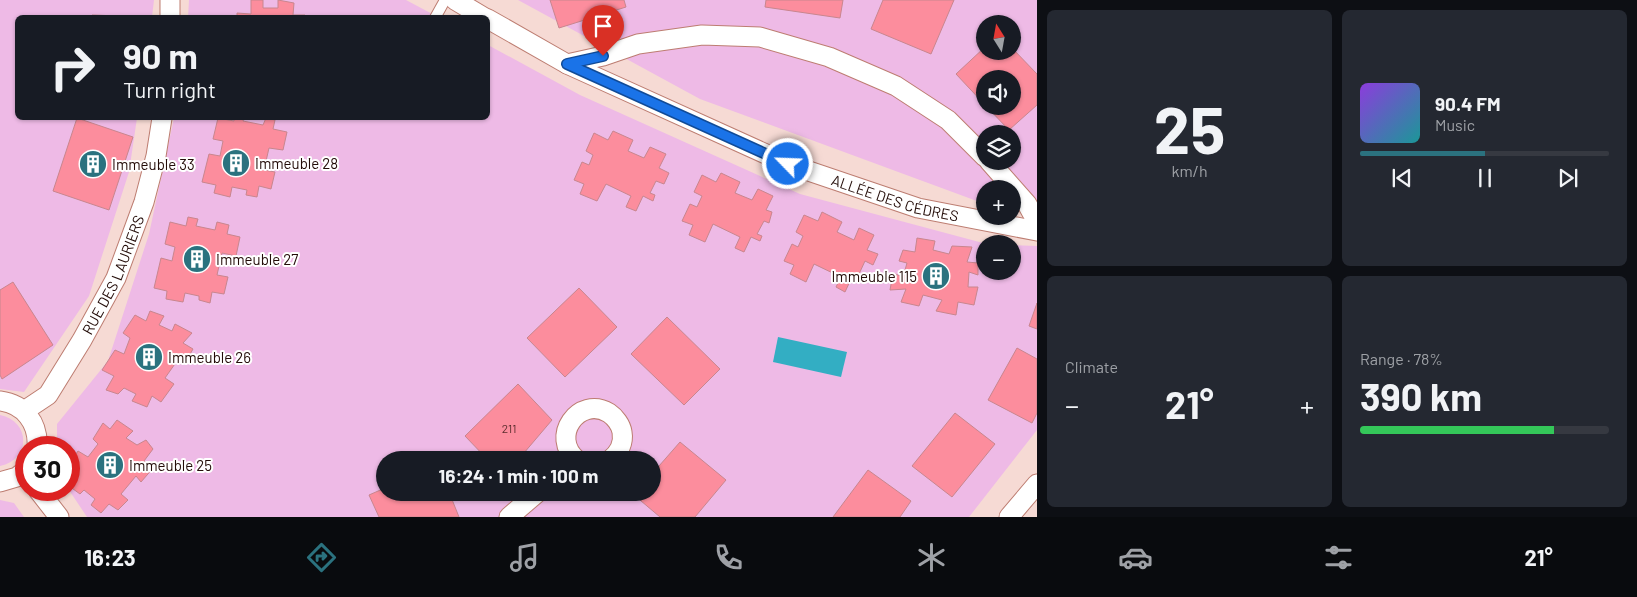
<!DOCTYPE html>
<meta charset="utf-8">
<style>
:root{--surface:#171b24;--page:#242831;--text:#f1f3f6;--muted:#9ea1a6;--line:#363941;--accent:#2b727f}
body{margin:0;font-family:Barlow,sans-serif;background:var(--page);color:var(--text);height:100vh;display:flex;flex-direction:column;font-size:19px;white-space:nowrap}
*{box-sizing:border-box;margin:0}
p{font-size:16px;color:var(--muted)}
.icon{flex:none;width:28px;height:28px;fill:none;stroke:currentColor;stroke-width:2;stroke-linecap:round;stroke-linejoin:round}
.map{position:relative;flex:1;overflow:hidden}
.details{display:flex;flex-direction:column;gap:10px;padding:10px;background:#0d0f14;width:600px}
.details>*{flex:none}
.guide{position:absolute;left:15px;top:15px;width:475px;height:105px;border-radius:8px;box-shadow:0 1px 4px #0004;background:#171b24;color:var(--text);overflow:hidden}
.needle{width:32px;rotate:349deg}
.tools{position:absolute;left:976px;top:15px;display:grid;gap:10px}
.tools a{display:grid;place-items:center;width:45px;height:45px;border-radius:50%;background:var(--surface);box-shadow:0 1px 4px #0004;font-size:25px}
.speed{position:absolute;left:15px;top:436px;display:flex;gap:10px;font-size:25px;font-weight:700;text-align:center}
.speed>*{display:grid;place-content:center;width:65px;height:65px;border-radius:50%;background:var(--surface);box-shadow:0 1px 4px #0004;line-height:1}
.speed .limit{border:8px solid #d22;background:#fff;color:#111}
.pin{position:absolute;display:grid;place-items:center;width:42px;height:42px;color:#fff;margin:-51px -21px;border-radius:50% 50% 50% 0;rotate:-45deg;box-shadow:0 0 5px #0007}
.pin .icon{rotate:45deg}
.me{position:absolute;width:55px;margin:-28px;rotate:294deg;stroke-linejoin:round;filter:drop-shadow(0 0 4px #0008)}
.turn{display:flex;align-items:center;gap:18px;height:105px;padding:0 25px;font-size:22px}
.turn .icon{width:65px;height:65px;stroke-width:2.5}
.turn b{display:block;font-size:35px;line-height:42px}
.big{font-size:38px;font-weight:700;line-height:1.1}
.details .widget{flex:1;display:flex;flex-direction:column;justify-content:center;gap:8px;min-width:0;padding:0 18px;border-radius:8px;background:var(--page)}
.details .dial{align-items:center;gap:0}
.dial b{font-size:65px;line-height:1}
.song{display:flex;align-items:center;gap:15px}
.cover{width:60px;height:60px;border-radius:8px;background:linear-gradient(135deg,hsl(270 70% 55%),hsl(180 70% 35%))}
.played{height:5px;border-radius:2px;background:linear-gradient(90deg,var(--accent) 50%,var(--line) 50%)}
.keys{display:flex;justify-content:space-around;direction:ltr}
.heat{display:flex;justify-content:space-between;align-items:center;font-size:28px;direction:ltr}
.charge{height:8px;border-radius:4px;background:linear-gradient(90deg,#34c759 78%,var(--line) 0)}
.details .tiles{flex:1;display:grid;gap:10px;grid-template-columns:repeat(2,1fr)}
.trip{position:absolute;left:376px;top:451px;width:285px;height:50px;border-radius:25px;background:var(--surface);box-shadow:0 1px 4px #0004;font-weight:700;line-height:50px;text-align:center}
.dock{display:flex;height:80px;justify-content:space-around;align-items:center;background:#090b0e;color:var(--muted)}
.dock .icon{width:35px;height:35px}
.dock .selected{color:var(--accent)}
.dock b{font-size:22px;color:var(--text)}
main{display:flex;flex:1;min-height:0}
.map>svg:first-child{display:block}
.green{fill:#eebae6;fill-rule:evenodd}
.water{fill:#33aec3}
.building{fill:#fc8d9d;stroke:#c8868e}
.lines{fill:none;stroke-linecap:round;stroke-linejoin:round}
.service-casing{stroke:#bd7d71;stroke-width:12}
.minor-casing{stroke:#bd7d71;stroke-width:21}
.service{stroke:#fff;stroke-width:10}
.minor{stroke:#fff;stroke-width:19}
.route-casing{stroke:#114b97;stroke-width:12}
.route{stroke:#1a73e8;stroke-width:9}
.labels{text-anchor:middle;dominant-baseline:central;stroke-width:4;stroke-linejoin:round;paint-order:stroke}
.number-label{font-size:12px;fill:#592c2d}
.poi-label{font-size:15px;fill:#230c08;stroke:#fff;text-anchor:start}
.street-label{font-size:15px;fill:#230c08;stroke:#fff}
</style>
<main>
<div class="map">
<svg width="1037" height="517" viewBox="0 0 1037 517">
<rect width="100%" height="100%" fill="#f6dad4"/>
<!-- green -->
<path class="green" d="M0,0H154L152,17L18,18V118H137L129,172L89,296L24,392L0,389Z
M189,0H406L438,17L188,18Z
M518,0H1037V212L1013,208L1012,189H985V204L700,99ZM985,24H1012V51H985ZM985,79H1012V106H985ZM985,134H1012V161H985Z
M488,45L580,95L800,194L983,243L991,244H985V271H1012L1013,245L1037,246V430L969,517H87L69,490V448L57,447V424L108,361L149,234L174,118H488ZM385,460H652V492H385Z
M0,415C31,421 31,460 0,466Z
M0,500L14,503L24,517H0Z"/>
<!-- water -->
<path class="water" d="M778,337L847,352L841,377L773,362Z"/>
<!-- building -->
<path class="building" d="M251,0H263V8H278V0L294,3L293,15H305V18H237V13L251,14Z
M550,0H624L626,7L559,28Z
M766,0H843L840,18L765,7Z
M883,0H954L931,54L871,29Z
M92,15L146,17L92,18Z
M985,47V51H1012V48L1037,74V105L1009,130L986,106H1012V79H985V105L956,74Z
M77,118L133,137L109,210L53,191Z
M218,118L234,121V118H244L243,121L263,125L266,118L275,120L273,129L287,132L283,150L269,148L264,170L275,172L271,189L259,186L257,197L246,195L247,190L232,187L230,197L214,193L216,185L202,182L209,154L220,156L223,141L213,139Z
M613,131L633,140L628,151L644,158L650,147L666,154L659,168L669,173L664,184L656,181L650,193L655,195L653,201L643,196L636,211L626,207L631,196L606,184L597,201L580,194L584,184L574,180L582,162L589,165L593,155L586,151L594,133L608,140Z
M721,173L740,182L735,193L752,200L758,189L773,196L766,210L772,212L769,223L764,221L757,234L762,236L760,241L751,237L744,252L735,248L740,237L713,224L705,242L689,235L693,225L682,221L690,204L697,207L702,196L694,192L702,175L716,182Z
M822,212L842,222L837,232L854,240L859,228L874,235L867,250L878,254L873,265L865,261L859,274L864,276L862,281L852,277L845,292L836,287L841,277L814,264L806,282L790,274L794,265L784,261L792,244L798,247L803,236L796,232L804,215L818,221Z
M188,217L198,219L196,226L215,230L217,222L229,225L227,234L240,237L236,256L222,253L217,275L228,277L224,294L212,292L210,303L199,300V296L185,293L183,302L166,299L167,291L154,288L161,258L172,261L175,247L165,244L170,222L186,226Z
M917,238L935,241L933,250L949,254L952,246L972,247L967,262L978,263V275L969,272L968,287H978L974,305L958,302L956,315L936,311L942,300L923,295L919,306L901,302L906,289L890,290L893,273L903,277L907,263L899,261L903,250L915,252Z
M13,282L53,345L2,379L0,375V290Z
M579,288L617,327L565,377L527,338Z
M1037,303V329L1029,326Z
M150,311L164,316L159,325L172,331L175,324L192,333L183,343L193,349L185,363L177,361L165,378L174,384L161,402L152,396L147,407L132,401L136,394L124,388L118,394L106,390L114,376L102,370L115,350L124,354L130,338L123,333L135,315L146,321Z
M667,317L720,369L684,405L631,354Z
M1017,348L1037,359V413L1032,423L988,400Z
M518,384L552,420L518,460H488L465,436Z
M955,413L995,444L952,497L912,466Z
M117,420L133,431L126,438L137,445L146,440L153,449L144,461L154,467L141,482L136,476L121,494L128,500L118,510L109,504L101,513L91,505L95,499L84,490L80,494L69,486L74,481L69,477V464L78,451L88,457L98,444L93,439L103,423L110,429Z
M680,442L726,480L695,517H660L634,495L637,492H652V474Z
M868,470L911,501L900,517H833Z
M385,488V492H449L459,517H379L369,495Z"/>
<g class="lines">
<defs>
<path id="service" d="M435,18L445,0"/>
<g id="minor">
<path d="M455,0L485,18"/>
<path d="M170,18V0"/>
<path id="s1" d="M488,19L567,64L788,164L918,208L1037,231"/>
<path d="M567,64L603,56L638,44L702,35L760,37L829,57L896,86L948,120L985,157"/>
<path d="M989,161L1027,204L1037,222"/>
<path d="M0,401C24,404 39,423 37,448"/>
<path id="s2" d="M24,411L48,395L82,340L116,278L144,202L156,156L162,118"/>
<path d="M577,460C549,437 579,395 609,413C615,417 621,425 622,432C624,443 619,453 610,460"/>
<path d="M0,482L17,477L26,470"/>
<path d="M38,490L59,517"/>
<path d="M509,517L538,492"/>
<path d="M1009,517L1037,484"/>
</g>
</defs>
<!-- service casing -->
<use href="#service" class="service-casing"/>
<!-- minor casing -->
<use href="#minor" class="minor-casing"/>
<!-- service -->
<use href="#service" class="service"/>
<!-- minor -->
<use href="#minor" class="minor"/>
</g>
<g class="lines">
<defs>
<path id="route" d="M603,56L567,64L788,164"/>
</defs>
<!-- route casing -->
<use href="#route" class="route-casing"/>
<!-- route -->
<use href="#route" class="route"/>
</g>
<!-- icons -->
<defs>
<symbol id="building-disc" viewBox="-11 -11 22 22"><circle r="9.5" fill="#2b727f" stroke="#fff"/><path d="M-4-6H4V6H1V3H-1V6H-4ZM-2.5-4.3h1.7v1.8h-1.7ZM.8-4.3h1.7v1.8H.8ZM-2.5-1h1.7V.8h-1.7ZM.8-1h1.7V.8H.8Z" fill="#fff"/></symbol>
</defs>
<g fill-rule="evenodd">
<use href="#building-disc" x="220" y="147" width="32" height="32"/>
<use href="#building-disc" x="77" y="148" width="32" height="32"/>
<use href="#building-disc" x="181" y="243" width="32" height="32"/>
<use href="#building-disc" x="920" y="260" width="32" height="32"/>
<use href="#building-disc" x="133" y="341" width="32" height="32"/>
<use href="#building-disc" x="94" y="449" width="32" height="32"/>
</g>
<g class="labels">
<!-- number labels -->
<g class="number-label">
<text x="509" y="428">211</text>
</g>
<!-- poi labels -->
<g class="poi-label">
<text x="255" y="163">Immeuble 28</text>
<text x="112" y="164">Immeuble 33</text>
<text x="216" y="259">Immeuble 27</text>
<text x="917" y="276" text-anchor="end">Immeuble 115</text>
<text x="168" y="357">Immeuble 26</text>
<text x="129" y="465">Immeuble 25</text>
</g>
<!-- street labels -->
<g class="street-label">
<text stroke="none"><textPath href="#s1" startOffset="446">ALLÉE DES CÉDRES</textPath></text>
<text stroke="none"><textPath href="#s2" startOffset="166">RUE DES LAURIERS</textPath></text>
</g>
</g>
</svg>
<div class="tools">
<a><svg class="needle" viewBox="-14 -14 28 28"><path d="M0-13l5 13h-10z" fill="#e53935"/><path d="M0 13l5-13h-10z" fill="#9ea1a6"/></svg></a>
<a><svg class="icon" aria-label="sound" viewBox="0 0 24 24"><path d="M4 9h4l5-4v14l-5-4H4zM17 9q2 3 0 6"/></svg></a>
<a><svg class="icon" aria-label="layers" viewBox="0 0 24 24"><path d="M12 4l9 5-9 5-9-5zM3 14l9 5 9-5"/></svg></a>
<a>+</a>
<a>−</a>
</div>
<div class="speed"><div class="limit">30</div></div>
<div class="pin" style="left:603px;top:56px;background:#d93025"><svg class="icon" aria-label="arrive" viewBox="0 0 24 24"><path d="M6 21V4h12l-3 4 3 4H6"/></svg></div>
<svg class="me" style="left:788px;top:164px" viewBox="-20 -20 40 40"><circle r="17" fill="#1a73e8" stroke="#fff" stroke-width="3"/><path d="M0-11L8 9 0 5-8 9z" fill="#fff"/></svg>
<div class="trip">16:24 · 1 min · 100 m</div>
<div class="guide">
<div class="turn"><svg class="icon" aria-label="right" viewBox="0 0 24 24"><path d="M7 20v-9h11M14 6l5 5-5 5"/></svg><div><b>90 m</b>Turn right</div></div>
</div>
</div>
<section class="details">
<div class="tiles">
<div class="widget dial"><b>25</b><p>km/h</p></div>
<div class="widget">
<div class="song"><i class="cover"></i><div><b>90.4 FM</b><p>Music</p></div></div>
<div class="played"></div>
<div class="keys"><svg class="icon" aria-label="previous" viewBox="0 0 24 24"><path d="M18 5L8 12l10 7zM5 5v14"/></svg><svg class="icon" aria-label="pause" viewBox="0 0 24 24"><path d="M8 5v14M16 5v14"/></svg><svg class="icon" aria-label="next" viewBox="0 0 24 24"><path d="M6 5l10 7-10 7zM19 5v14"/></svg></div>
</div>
<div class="widget"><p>Climate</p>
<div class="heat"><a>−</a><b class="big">21°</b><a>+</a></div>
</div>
<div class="widget"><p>Range · 78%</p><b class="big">390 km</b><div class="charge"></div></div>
</div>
</section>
</main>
<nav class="dock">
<b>16:23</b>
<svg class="icon selected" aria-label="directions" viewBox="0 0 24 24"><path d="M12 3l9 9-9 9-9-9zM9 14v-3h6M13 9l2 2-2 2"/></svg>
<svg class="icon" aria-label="music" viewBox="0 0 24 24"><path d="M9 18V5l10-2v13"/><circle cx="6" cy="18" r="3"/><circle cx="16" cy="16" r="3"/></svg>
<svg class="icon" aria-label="phone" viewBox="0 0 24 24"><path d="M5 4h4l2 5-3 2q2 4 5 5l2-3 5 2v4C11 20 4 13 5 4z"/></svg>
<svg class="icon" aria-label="climate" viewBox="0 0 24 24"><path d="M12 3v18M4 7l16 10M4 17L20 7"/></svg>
<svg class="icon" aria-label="car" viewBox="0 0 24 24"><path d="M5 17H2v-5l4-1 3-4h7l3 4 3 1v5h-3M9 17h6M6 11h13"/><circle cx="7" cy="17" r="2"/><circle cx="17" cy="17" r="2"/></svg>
<svg class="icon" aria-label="filters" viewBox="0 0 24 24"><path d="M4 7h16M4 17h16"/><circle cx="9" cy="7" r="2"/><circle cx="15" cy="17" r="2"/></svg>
<b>21°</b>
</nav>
